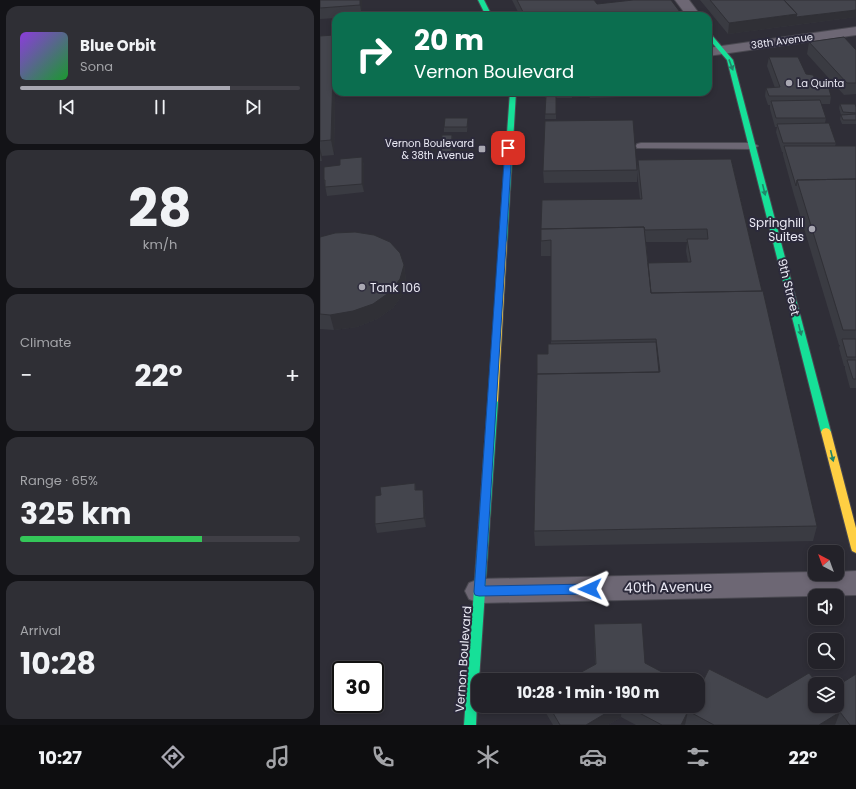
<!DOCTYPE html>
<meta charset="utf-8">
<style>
:root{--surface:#232229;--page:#2f2f35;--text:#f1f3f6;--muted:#a3a4a8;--line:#403f46;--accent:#a9a8b2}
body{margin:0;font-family:Poppins,sans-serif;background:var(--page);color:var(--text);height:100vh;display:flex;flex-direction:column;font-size:15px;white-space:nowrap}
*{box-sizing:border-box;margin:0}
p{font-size:13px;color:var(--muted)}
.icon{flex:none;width:22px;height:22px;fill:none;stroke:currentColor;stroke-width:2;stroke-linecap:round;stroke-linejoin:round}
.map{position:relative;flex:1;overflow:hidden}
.drawer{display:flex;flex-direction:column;gap:6px;padding:6px;background:#131317;width:320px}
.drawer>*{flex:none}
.top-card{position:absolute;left:12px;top:12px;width:380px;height:84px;border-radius:12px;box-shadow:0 2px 6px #0003,0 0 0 1px var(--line);background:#0b6e4f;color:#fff;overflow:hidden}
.needle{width:26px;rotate:319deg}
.buttons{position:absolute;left:488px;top:545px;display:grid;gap:8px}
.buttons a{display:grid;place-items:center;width:36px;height:36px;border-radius:8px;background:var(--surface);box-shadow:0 2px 6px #0003,0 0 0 1px var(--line);font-size:20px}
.speed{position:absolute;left:12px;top:661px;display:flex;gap:8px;font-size:20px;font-weight:700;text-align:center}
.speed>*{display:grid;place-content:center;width:52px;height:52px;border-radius:50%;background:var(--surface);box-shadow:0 2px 6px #0003,0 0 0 1px var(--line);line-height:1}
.speed .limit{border:2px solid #111;border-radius:6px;background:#fff;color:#111}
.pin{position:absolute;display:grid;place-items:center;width:34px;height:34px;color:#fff;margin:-17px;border-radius:8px;box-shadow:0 2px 6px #0006}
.me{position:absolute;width:44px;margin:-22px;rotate:269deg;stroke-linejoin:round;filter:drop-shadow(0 0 3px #0008)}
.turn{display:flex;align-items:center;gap:14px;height:84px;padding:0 16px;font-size:18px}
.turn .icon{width:52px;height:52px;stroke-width:2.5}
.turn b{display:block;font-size:28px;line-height:34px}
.big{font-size:30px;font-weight:700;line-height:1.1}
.drawer .tile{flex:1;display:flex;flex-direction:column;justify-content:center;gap:6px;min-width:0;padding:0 14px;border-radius:12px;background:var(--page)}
.drawer .dial{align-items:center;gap:0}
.dial b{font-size:52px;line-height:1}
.song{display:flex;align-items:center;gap:12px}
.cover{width:48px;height:48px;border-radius:6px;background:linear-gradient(135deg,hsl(270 70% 55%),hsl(130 70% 35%))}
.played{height:4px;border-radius:2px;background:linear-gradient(90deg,var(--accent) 75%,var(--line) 75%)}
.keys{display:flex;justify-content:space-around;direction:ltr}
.heat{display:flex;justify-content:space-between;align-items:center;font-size:22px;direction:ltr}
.charge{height:6px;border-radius:3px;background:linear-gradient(90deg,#34c759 65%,var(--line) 0)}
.trip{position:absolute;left:151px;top:673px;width:234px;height:40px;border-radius:12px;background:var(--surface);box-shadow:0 2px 6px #0003,0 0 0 1px var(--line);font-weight:700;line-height:40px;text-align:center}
.menu{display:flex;height:64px;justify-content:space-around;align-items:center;background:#0e0e10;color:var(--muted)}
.menu .icon{width:28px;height:28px}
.menu .active{color:var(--accent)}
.menu b{font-size:18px;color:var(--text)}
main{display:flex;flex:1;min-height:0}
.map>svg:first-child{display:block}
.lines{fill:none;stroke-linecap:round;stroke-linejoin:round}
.lane-casing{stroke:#4a4951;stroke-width:2}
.street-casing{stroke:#4a4951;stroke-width:2}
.fast-casing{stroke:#4a4951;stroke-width:2}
.slow-casing{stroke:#4a4951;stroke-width:2}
.lane{fill:#6d6774;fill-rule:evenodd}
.street{fill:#6d6774;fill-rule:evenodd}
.fast{fill:#16e098;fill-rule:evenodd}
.slow{fill:#ffcf43;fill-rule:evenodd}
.wall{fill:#3a3b42;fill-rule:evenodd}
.shaded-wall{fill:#303036}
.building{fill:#44454d;stroke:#303036}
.oneway{fill:#21856a}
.route{fill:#1a73e8;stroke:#114b97}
.poi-dot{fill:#a9a8b2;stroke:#2c2a3b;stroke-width:1.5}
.labels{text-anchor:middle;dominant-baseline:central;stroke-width:4;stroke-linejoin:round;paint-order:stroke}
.far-street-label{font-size:10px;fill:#ebeaf5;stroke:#2c2a3b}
.far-poi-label{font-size:10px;fill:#ebeaf5;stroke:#2c2a3b;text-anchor:start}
.poi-label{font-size:12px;fill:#ebeaf5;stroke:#2c2a3b;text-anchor:end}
.street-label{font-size:12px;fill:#ebeaf5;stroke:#2c2a3b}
.near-street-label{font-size:14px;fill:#ebeaf5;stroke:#2c2a3b}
</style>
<main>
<section class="drawer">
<div class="tile">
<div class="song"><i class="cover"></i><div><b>Blue Orbit</b><p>Sona</p></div></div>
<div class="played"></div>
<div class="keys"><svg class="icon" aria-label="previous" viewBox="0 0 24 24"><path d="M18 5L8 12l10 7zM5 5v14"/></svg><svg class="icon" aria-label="pause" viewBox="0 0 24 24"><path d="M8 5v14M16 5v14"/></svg><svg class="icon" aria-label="next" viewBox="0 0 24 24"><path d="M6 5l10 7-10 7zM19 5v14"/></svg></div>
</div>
<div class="tile dial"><b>28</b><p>km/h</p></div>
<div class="tile"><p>Climate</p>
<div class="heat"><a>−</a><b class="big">22°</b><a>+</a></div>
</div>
<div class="tile"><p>Range · 65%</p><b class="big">325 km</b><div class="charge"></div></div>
<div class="tile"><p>Arrival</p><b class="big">10:28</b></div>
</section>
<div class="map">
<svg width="536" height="725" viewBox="0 0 536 725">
<rect width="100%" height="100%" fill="#2f2e37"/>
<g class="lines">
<defs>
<path id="lane" d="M321,143H433L438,146L433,149L317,148L316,146L317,144Z"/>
<path id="street" d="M355,0H369L381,16H367Z
M536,27V35L388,56V48Z
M536,571V595L159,603L149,599L145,591L149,583L159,579L495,572V574H517V572Z"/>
<path id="fast" d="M158,0H164L172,16H166Z
M388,32L390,33L413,60L511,432L509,435H503L501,432L407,60L388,38Z
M190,92H196L187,242L183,244L179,242Z
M173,398L176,399L178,401L159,680H158L156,725H144L168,401L170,399Z"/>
<path id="slow" d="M180,240H186L187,242L178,401L176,403H170L168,401Z
M506,428L509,429L511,432L536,528V553L532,551L531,548L501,432L503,429Z"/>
</defs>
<!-- lane casing -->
<use href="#lane" class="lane-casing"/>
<!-- street casing -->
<use href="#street" class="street-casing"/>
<!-- fast casing -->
<use href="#fast" class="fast-casing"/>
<!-- slow casing -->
<use href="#slow" class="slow-casing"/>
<!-- lane -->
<use href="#lane" class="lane"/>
<!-- street -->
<use href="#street" class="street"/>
<!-- fast -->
<use href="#fast" class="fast"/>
<!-- slow -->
<use href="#slow" class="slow"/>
</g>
<!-- wall -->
<path class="wall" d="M0,0H42V16H16V18L0,19Z
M192,0H274L277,4L363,16H200Z
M380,0H536V17L408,34Z
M14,35L16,48L14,155L2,156V161H0V36Z
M489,42L536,50V94L524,95L487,54Z
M449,57L486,74L511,96L510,104H501L506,118L505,123L516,143L515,146H536V388H530L525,369V366H524L519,348L520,345H519L474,195L463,155V152H462L456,132L457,127H455L450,109V105H448L445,96L446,88H455L447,66Z
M224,92H303L304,97L270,98L269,96L252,98H236V119H225L226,98H225Z
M520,104L536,107V124H522L520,119L521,115L519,108Z
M148,118V123L147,132H124V127Z
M132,135L133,140L132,158H122L121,153Z
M42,157L44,166V192L7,196L4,180Z
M411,159L497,526L493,541L215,546L214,531L228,354L231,344V256H221V241L320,199L317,172L318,160ZM326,242H367L366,251L368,262L328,263Z
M317,170V182L224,183L223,171Z
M0,237L84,265L86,281L83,294L73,308L57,319L37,327L14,330L0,329Z
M95,483L96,490L104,499L106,527L57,533L55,524L61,495Z
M322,623L275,664L274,624Z
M495,684L536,725H316L301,717L288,725H233L223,708V706H378L447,698Z"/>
<!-- shaded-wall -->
<path class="shaded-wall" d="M40,0H42V16L40,5Z
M536,10V17L475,25L476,17Z
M477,14L475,25L408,34L409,23Z
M14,35L16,48L14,155L11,140Z
M252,92H269V96L252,98Z
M148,118V123L147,132V127Z
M132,135L133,140L132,158L131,153Z
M0,148L2,156V161L0,153Z
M42,157L44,166V192L42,184Z
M84,265L86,281L83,294L73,308L57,319L37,327L14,330L10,315Z
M103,490L104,499L106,527L104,518Z
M298,706H302L301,717L288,725H266Z
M368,711L365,725H361Z
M520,712L515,725H499Z"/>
<!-- building -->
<path class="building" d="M0,0H40V5L0,8Z
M197,0H274L277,4L313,0H351L363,16H205Z
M390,0H464L477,14L409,23Z
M464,0H536V10L476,17L477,14Z
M14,35L11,140L0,141V36Z
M524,37L536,50V83H527L489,42Z
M449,57H478L486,74L493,75L497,82H507L511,96H449L446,88L460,87Z
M285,92H303L304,93H285Z
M226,96H236V114H225Z
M500,100L506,118H456L451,101Z
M520,104H535L536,107V113L523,112Z
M536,114V120H523L521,115Z
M125,118H148L147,127H124Z
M313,120L317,170L223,171L225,121Z
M509,123L516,143H463L457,124Z
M122,135H132L131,153H121Z
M464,146H536V179L477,180L476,186Z
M42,157V184L5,187V180H4V167L20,165V159Z
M411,159L442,291L331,293L328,263L371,262L367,239H388L387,229L325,230L324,227L221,229L222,200L322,199L318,160Z
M536,179V330H523L477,180Z
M324,227L331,293L443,291L497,526L214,531L217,374L340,372L336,339L231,341V240L221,241V229Z
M35,232L54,235L70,242L80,253L84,265L80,279L70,292L53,304L33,311L10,315L0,314V237L15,233Z
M522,339H536V357H527Z
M336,342L339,372L217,374V354H228V344Z
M527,360H536V379H533Z
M95,483V490H103L104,518L55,524V496L61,495L60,487Z
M322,623L325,663L357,680H247L276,664L274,624Z
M389,669L447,698L489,673L498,684H495V706H517V686L536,674V725H530L520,712L499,725H394L368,711L361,725H342L306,706H378V691Z
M229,706H298L266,725H240Z"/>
<!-- one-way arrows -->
<defs><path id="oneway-solid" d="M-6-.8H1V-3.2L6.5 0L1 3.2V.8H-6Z"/></defs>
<g class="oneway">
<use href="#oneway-solid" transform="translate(411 65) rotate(70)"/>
<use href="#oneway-solid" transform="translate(444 190) rotate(76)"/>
<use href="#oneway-solid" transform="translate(480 330) rotate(76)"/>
<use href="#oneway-solid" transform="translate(512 456) rotate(76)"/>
</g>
<!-- route -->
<path class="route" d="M188,146L192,148L165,586L270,584L274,586L276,589L274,593L270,594L159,596L155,595L154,592L185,148Z"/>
<!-- markers -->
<g class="poi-dot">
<circle cx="469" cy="83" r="4"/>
<rect x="158" y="145" width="8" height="8" rx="2"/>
<circle cx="492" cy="229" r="4"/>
<circle cx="42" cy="287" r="4"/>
</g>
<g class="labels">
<!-- far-street labels -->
<g class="far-street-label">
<text transform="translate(462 41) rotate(-8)">38th Avenue</text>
</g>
<!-- far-poi labels -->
<g class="far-poi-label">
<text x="477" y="83">La Quinta</text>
<text x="154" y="143" text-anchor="end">Vernon Boulevard<tspan x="154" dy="12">&amp; 38th Avenue</tspan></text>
</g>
<!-- poi labels -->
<g class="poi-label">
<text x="484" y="222">Springhill<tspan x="484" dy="14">Suites</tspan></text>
<text x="50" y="287" text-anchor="start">Tank 106</text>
</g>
<!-- street labels -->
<g class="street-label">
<text transform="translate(469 287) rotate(76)">9th Street</text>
<text transform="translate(143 659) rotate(-86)">Vernon Boulevard</text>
</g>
<!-- near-street labels -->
<g class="near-street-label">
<text transform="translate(348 587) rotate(-1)">40th Avenue</text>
</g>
</g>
</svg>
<div class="buttons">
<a><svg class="needle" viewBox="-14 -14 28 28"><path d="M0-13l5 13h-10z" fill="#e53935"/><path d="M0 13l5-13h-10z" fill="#a3a4a8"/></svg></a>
<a><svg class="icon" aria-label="sound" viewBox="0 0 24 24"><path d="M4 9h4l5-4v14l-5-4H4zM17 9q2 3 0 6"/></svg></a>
<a><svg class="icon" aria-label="search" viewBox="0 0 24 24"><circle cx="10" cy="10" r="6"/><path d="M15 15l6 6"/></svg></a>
<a><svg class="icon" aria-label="layers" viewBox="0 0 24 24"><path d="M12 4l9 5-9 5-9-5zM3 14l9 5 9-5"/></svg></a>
</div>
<div class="speed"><div class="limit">30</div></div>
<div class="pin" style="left:188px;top:148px;background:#d93025"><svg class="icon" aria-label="arrive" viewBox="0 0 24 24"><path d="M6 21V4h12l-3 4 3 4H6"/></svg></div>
<svg class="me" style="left:270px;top:589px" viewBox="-20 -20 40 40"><path d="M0-17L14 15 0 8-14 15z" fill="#1a73e8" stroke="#fff" stroke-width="4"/></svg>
<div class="trip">10:28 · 1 min · 190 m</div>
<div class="top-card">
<div class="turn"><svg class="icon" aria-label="right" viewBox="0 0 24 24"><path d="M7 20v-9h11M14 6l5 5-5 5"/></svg><div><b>20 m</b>Vernon Boulevard</div></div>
</div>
</div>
</main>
<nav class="menu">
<b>10:27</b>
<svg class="icon active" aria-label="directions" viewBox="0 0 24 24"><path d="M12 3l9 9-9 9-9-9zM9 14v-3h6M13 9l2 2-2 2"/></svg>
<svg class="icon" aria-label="music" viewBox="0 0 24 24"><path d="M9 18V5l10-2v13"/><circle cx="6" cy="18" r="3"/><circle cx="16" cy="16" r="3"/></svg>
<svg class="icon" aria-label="phone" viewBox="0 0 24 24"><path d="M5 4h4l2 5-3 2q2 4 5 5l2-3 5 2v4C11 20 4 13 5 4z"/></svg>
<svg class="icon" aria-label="climate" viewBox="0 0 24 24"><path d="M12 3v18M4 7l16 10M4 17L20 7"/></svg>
<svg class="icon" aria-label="car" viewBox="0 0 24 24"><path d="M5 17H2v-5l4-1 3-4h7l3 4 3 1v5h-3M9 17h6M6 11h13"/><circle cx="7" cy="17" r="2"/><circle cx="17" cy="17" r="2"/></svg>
<svg class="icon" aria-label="filters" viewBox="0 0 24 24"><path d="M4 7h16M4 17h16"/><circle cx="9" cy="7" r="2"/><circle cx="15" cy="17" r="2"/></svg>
<b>22°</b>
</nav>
